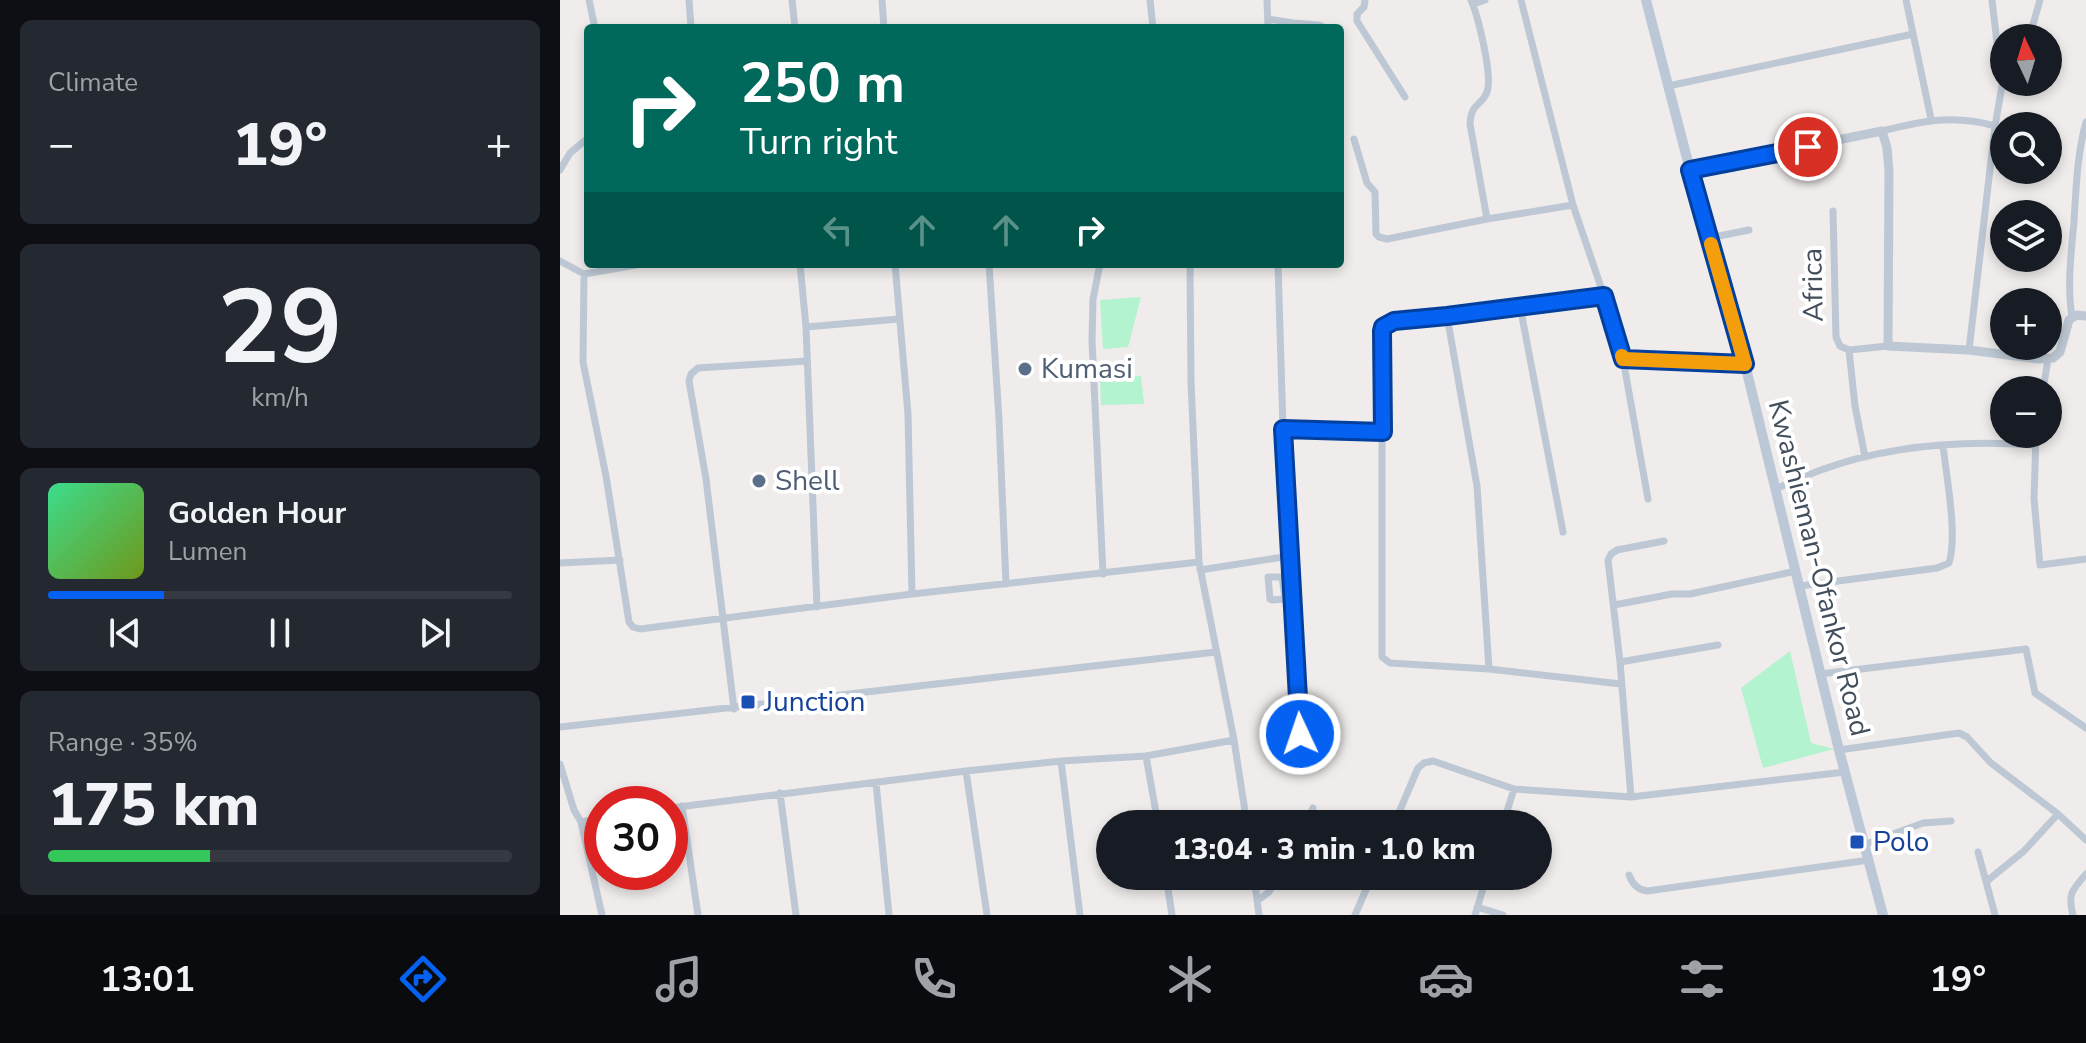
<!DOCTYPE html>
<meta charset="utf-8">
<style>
:root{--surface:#171b24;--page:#242831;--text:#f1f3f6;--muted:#9ea1a6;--line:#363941;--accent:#0461f1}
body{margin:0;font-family:"Nunito Sans",sans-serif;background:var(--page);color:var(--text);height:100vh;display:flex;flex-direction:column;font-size:30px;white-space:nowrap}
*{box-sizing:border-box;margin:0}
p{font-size:26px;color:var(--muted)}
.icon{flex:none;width:44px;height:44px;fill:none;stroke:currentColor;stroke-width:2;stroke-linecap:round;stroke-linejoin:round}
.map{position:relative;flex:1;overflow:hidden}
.details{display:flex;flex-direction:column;gap:20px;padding:20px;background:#0d0f14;width:560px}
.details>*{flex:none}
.banner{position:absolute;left:24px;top:24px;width:760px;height:244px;border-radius:8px;box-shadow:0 4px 12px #0003;background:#00695c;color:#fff;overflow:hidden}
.needle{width:52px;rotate:356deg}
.controls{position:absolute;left:1430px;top:24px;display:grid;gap:16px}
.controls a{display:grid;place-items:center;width:72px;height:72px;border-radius:50%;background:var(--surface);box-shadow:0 4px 12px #0003;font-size:40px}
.speed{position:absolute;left:24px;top:786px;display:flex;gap:16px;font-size:40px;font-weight:700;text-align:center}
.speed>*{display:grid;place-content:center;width:104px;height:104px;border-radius:50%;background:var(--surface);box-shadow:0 4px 12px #0003;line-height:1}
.speed .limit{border:12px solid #d22;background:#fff;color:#111}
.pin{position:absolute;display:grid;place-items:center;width:68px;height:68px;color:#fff;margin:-34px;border:4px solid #fff;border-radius:50%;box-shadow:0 2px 8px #0007}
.me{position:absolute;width:88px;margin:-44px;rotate:357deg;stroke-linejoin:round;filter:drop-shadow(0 0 6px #0008)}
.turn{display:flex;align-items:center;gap:28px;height:168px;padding:0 24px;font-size:36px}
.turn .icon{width:104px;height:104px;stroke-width:2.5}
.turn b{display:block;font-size:56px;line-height:68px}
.lanes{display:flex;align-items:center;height:76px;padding:0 24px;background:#0003;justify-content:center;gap:40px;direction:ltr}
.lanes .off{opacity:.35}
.big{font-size:60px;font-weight:800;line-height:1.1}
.details .widget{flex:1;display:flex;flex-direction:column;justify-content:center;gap:12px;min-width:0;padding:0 28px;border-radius:12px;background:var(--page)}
.details .dial{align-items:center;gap:0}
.dial b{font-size:104px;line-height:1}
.song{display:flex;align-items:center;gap:24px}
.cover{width:96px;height:96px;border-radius:12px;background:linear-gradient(135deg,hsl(150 70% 55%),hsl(80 70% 35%))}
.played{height:8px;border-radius:4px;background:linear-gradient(90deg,var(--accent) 25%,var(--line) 25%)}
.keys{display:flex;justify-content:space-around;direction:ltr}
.heat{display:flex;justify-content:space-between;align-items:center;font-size:44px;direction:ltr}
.charge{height:12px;border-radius:6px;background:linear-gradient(90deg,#34c759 35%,var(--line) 0)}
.trip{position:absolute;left:536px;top:810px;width:456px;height:80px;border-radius:40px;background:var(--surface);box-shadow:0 4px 12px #0003;font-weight:800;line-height:80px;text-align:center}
.tabs{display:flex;height:128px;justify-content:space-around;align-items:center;background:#090b0e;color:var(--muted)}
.tabs .icon{width:56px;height:56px}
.tabs .on{color:var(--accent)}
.tabs b{font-size:36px;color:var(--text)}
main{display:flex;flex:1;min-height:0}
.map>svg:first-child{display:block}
.green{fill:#b3f3cf}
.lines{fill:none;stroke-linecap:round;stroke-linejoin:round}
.minor{stroke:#bdc8d4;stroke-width:7}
.tertiary{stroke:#bdc8d4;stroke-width:9}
.secondary{stroke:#bcc8d8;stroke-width:10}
.route-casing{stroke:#033f9d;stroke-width:20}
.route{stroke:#0461f1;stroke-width:14}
.slow{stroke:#f59e0b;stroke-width:14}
.service-dot{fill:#5c6f8a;stroke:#fff;stroke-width:3}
.transit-dot{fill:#1a4fb4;stroke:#fff;stroke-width:3}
.labels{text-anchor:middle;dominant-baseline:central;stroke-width:8;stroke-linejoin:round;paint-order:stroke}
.street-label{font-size:28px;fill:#424e5b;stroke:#fff}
.service-label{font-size:28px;fill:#4e5e75;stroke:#fff;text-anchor:start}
.transit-label{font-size:28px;fill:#164399;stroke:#fff;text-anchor:start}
</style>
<main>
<section class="details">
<div class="widget"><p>Climate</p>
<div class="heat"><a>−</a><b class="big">19°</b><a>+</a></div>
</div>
<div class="widget dial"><b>29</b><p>km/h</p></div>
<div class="widget">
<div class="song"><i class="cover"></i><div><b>Golden Hour</b><p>Lumen</p></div></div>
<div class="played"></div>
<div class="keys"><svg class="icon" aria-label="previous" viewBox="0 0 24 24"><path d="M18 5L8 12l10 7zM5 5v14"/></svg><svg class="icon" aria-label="pause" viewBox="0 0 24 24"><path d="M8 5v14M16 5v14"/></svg><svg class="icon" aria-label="next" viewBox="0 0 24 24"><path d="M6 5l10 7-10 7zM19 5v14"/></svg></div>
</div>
<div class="widget"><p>Range · 35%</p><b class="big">175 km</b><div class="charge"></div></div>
</section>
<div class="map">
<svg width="1526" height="915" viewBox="0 0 1526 915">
<rect width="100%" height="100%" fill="#efeceb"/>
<!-- green -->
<path class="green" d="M581,297L568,347L543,349L540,300Z
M540,376H581L584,404L541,405Z
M1230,651L1251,743L1274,749L1203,768L1181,688Z"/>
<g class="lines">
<!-- minor -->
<path class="minor" d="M29,0L35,28
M129,0L131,28
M232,0L235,28
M322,0L324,28
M590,0L593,28
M707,0L708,28
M805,0L804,7L797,14V21L845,97
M911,0C918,16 933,76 927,92C922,106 911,102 910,124L927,219
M961,0L1013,205L1044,296L1063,359L1088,499
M1346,0L1371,119
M913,4L925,0
M708,19L733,23L759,25L763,27
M1456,38L1472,28L1480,0
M1108,86L1353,34
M1322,131C1362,121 1394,114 1435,126
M794,139L807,183L815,192L816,234L819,237L827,239L927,219L1013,205
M0,170L10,153L28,138
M1273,211L1276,337L1280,346L1289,350
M1149,238L1189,230
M0,261L24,274L82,264
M240,264L246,327L257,607
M335,264L348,414L352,594
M429,264L439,419L446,584
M540,264L533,299L532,341L543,574
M630,264L631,382L639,562L674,740L687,824
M718,264L723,429L740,753
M24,274L23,362L46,476L69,622L73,627L80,629L352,594L639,562
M1044,296L887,316L834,321L823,327L822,331V657L830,663L929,669L1061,684
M960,306L1003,532
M887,316L917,486L929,669
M1512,317C1507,286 1511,254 1514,222C1516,189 1517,154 1526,122
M246,327L339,319
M1289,350L1295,406L1305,457
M1289,350L1328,346
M1409,350L1435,126L1442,86L1432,0
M1063,359L1185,364
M1483,390L1488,359
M723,429L823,432
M1476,434L1474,499L1480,565L1526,559
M1215,489C1230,483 1245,476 1261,470C1329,445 1403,440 1474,445
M0,563L60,560
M640,570L730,556
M1240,586L1377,568L1389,563C1398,535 1386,475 1383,445
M710,599L708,577H722L725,599L712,600
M1054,605L1112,594H1130L1236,571
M1060,662L1158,645
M1260,674L1466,649L1475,693L1526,728
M174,709L146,479L129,381L131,374L138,368L247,361
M0,727C219,704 437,675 656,652
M1279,750L1399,733L1407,737L1431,763L1498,814L1526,840
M586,756L598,824
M501,761L520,915
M0,764L14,810L21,822L42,915
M406,771L427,915
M316,783L329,915
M220,793L236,915
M1071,797L1060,662L1048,560L1051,554L1057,550L1104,541
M122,806L138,915
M110,808L406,771L501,761L586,756L674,740
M21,822L42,818
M746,824L753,808
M834,824L858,768L864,763L873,761L954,789L1071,797L1285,772
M943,824L954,789
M1306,844L1363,823L1391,821
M1418,852L1435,915
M1069,875C1072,883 1078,890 1087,891L1309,860
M606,876L612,915
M694,876L699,915
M1427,881L1464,851L1498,814
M697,901L709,892L719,876
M917,907L943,915
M795,915L812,876
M915,915L927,876
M1513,915C1507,894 1513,889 1526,874"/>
<!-- tertiary -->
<path class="tertiary" d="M1130,170L1322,131L1327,148L1329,171L1328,346L1409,350L1479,359L1493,358L1500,352L1509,320L1517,315L1526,316"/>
<!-- secondary -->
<path class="secondary" d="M1086,0L1130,170L1185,364L1279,750L1323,915"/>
</g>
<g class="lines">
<defs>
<path id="route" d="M740,734L723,429L823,432L822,331L823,327L834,321L887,316L1044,296L1063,359L1185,364L1130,170L1248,147"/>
</defs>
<!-- route casing -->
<use href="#route" class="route-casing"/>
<!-- route -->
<use href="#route" class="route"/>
<!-- slow -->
<path class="slow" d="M1062,356L1063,359L1185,364L1151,244"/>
</g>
<!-- markers -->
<g class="service-dot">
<circle cx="465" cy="369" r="8"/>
<circle cx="199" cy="481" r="8"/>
</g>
<g class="transit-dot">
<rect x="180" y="694" width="16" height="16" rx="4"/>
<rect x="1289" y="834" width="16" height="16" rx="4"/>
</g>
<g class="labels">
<!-- street labels -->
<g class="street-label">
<text transform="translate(1253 285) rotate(-91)">Africa</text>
<text transform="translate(1259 568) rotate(76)">Kwashieman-Ofankor Road</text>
</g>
<!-- service labels -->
<g class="service-label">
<text x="481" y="369">Kumasi</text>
<text x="215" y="481">Shell</text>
</g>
<!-- transit labels -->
<g class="transit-label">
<text x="204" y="702">Junction</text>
<text x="1313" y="842">Polo</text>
</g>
</g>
</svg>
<div class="controls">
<a><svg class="needle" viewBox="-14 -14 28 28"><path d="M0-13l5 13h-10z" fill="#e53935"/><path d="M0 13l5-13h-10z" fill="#9ea1a6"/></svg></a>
<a><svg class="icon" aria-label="search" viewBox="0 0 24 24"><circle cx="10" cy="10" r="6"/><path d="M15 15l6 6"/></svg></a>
<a><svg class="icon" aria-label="layers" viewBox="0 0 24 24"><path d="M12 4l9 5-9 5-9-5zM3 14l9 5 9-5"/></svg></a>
<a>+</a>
<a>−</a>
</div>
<div class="speed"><div class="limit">30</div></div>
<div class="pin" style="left:1248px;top:147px;background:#d93025"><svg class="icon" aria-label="arrive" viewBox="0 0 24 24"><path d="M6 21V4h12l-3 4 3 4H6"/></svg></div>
<svg class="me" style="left:740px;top:734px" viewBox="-20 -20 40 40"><circle r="17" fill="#0461f1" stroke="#fff" stroke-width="3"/><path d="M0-11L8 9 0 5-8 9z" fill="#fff"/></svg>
<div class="trip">13:04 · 3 min · 1.0 km</div>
<div class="banner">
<div class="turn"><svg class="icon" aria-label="right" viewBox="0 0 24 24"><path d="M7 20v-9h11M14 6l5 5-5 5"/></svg><div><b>250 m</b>Turn right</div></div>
<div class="lanes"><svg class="icon off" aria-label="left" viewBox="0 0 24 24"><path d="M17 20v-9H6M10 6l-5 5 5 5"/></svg><svg class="icon off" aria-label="ahead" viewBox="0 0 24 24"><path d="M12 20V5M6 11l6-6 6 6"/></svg><svg class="icon off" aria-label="ahead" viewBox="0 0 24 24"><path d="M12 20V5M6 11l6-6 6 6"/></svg><svg class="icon" aria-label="right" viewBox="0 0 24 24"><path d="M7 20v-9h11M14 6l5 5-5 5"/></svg></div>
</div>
</div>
</main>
<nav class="tabs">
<b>13:01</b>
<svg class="icon on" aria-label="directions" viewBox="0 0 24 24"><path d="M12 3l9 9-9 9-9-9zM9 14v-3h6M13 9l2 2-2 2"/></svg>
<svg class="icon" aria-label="music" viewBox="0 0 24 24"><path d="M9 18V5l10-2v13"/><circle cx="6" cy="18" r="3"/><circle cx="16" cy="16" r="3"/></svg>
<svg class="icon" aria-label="phone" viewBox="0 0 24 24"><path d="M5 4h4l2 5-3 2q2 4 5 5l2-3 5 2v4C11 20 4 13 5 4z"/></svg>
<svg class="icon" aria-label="climate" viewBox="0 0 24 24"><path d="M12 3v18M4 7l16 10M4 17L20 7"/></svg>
<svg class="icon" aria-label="car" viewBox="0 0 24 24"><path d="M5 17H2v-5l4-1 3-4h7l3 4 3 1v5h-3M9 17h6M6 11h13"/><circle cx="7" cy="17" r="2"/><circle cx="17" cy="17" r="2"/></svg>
<svg class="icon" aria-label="filters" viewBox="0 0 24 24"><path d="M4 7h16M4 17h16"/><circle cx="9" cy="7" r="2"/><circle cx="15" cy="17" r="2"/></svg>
<b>19°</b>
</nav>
